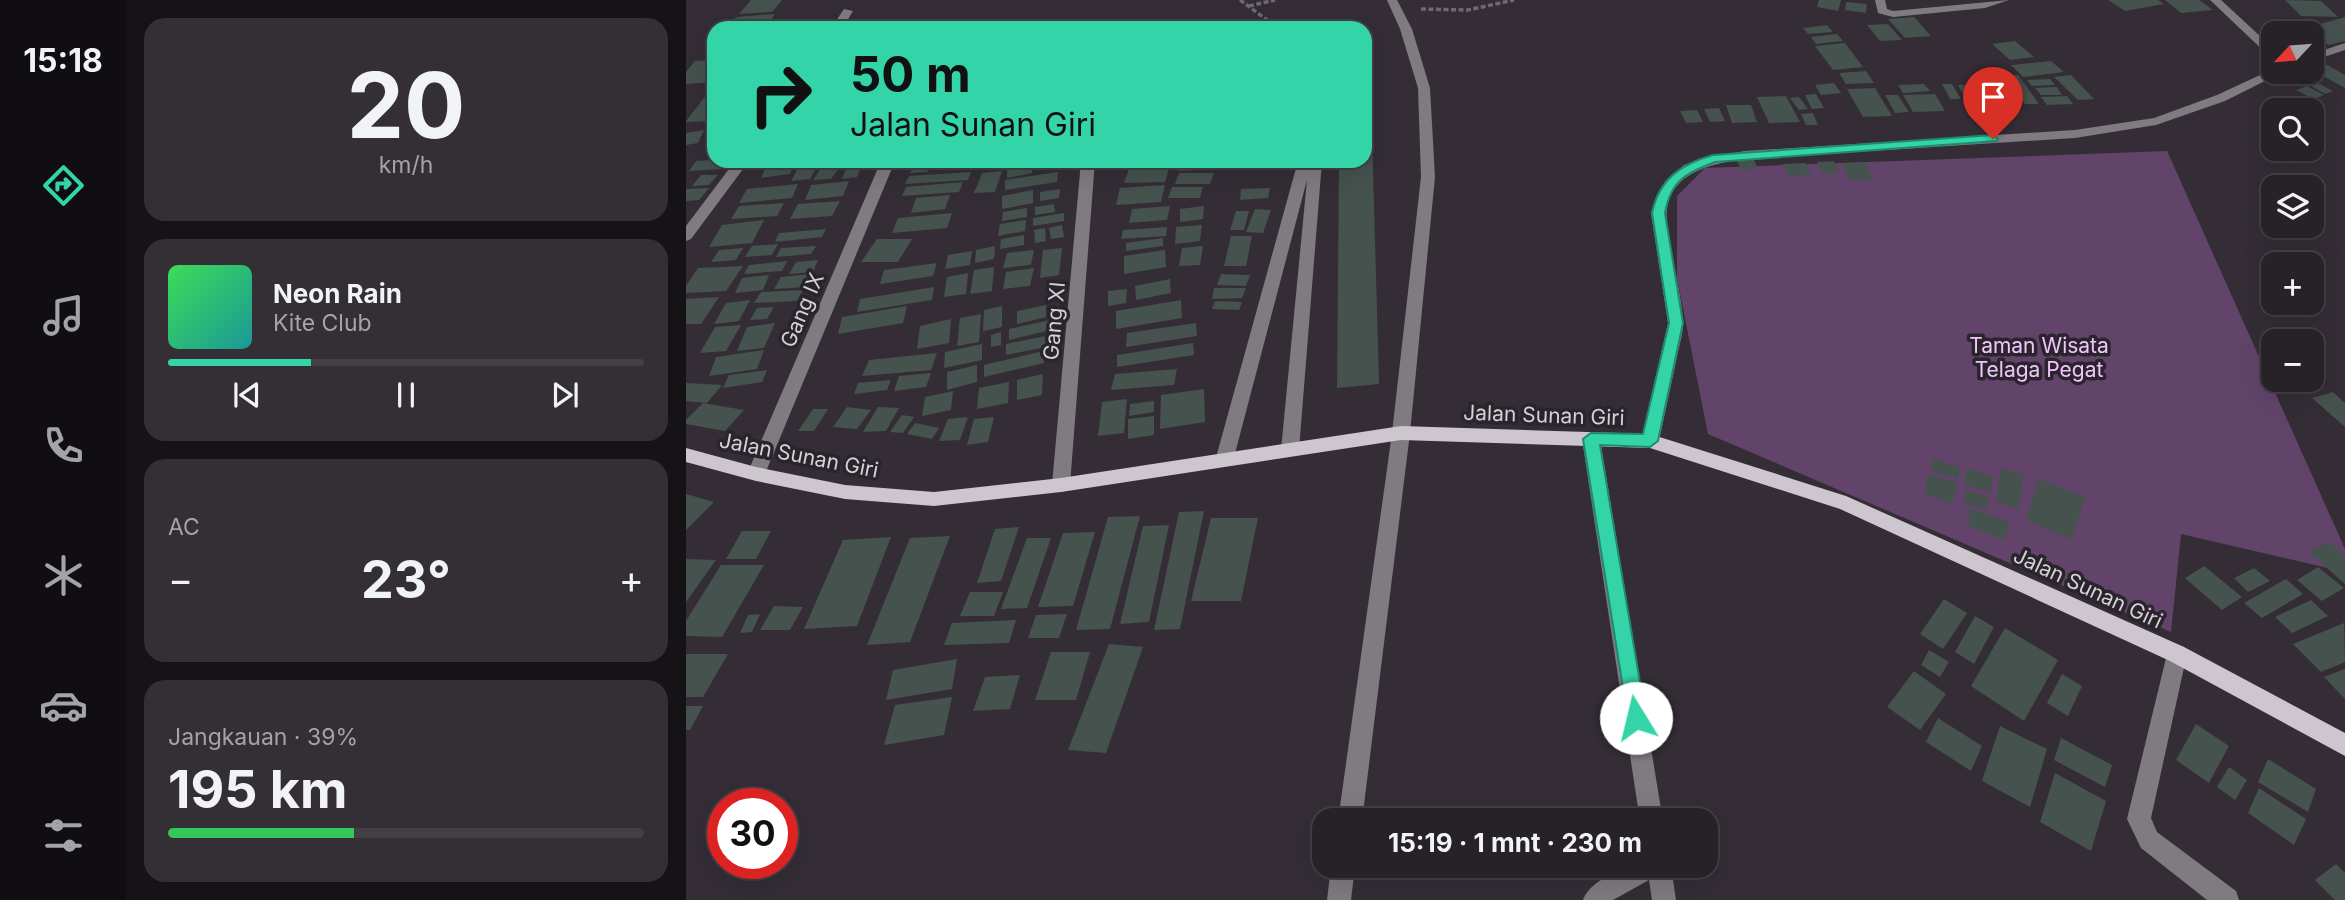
<!DOCTYPE html>
<html lang="id">
<meta charset="utf-8">
<style>
:root{--surface:#272228;--page:#332f34;--text:#f1f3f6;--muted:#a4a4a8;--line:#433f45;--accent:#33d4a8}
body{margin:0;font-family:Inter,sans-serif;background:var(--page);color:var(--text);height:100vh;display:flex;flex-direction:column;font-size:26px;white-space:nowrap}
*{box-sizing:border-box;margin:0}
p{font-size:23px;color:var(--muted)}
.icon{flex:none;width:38px;height:38px;fill:none;stroke:currentColor;stroke-width:2;stroke-linecap:round;stroke-linejoin:round}
.map{position:relative;flex:1;overflow:hidden}
.panel{display:flex;flex-direction:column;gap:18px;padding:18px;background:#151316;width:560px}
.panel>*{flex:none}
.top-card{position:absolute;left:21px;top:21px;width:665px;height:147px;border-radius:21px;box-shadow:0 7px 28px #0002,0 0 0 2px var(--line);background:#33d4a8;color:#111;overflow:hidden}
.needle{width:46px;rotate:244deg}
.fabs{position:absolute;left:1575px;top:21px;display:grid;gap:14px}
.fabs a{display:grid;place-items:center;width:63px;height:63px;border-radius:14px;background:var(--surface);box-shadow:0 7px 28px #0002,0 0 0 2px var(--line);font-size:35px}
.speed{position:absolute;left:21px;top:788px;display:flex;gap:14px;font-size:35px;font-weight:700;text-align:center}
.speed>*{display:grid;place-content:center;width:91px;height:91px;border-radius:50%;background:var(--surface);box-shadow:0 7px 28px #0002,0 0 0 2px var(--line);line-height:1}
.speed .limit{border:10px solid #d22;background:#fff;color:#111}
.pin{position:absolute;display:grid;place-items:center;width:60px;height:60px;color:#fff;margin:-72px -30px;border-radius:50% 50% 50% 0;rotate:-45deg;box-shadow:0 0 7px #0007}
.pin .icon{rotate:45deg}
.me{position:absolute;width:77px;margin:-38px;rotate:351deg;stroke-linejoin:round;filter:drop-shadow(0 0 5px #0008)}
.turn{display:flex;align-items:center;gap:24px;height:147px;padding:0 28px;font-size:32px}
.turn .icon{width:91px;height:91px;stroke-width:2.5}
.turn b{display:block;font-size:49px;line-height:60px}
.big{font-size:52px;font-weight:700;line-height:1.1}
.panel .tile{flex:1;display:flex;flex-direction:column;justify-content:center;gap:10px;min-width:0;padding:0 24px;border-radius:21px;background:var(--page)}
.panel .dial{align-items:center;gap:0}
.dial b{font-size:91px;line-height:1}
.song{display:flex;align-items:center;gap:21px}
.cover{width:84px;height:84px;border-radius:10px;background:linear-gradient(135deg,hsl(130 70% 55%),hsl(180 70% 35%))}
.played{height:7px;border-radius:4px;background:linear-gradient(90deg,var(--accent) 30%,var(--line) 30%)}
.keys{display:flex;justify-content:space-around;direction:ltr}
.heat{display:flex;justify-content:space-between;align-items:center;font-size:38px;direction:ltr}
.charge{height:10px;border-radius:5px;background:linear-gradient(90deg,#34c759 39%,var(--line) 0)}
.trip{position:absolute;left:626px;top:808px;width:406px;height:70px;border-radius:21px;background:var(--surface);box-shadow:0 7px 28px #0002,0 0 0 2px var(--line);font-weight:700;line-height:70px;text-align:center}
main{display:flex;flex:1;min-height:0}
.tabs{display:flex;flex-direction:column;width:126px;justify-content:space-around;align-items:center;background:#100e10;color:var(--muted)}
.tabs .icon{width:49px;height:49px}
.tabs .current{color:var(--accent)}
.tabs b{font-size:32px;color:var(--text)}
.map>svg:first-child{display:block}
.green{fill:#62446b}
.building{fill:#45524d}
.lines{fill:none;stroke-linecap:round;stroke-linejoin:round}
.path{stroke:#6e6870;stroke-width:3.5;stroke-dasharray:5 2.5;stroke-linecap:butt}
.minor{fill:#7f7b80;fill-rule:evenodd}
.major{fill:#cdc6cf;fill-rule:evenodd}
.route{fill:#33d4a8;stroke:#218a6d;stroke-width:2}
.labels{text-anchor:middle;dominant-baseline:central;stroke-width:7;stroke-linejoin:round;paint-order:stroke}
.street-label{font-size:21px;fill:#d5d1d6;stroke:#2a242c}
.park-label{font-size:21px;fill:#efc5fc;stroke:#2a242c}
</style>
<main>
<nav class="tabs">
<b>15:18</b>
<svg class="icon current" aria-label="directions" viewBox="0 0 24 24"><path d="M12 3l9 9-9 9-9-9zM9 14v-3h6M13 9l2 2-2 2"/></svg>
<svg class="icon" aria-label="music" viewBox="0 0 24 24"><path d="M9 18V5l10-2v13"/><circle cx="6" cy="18" r="3"/><circle cx="16" cy="16" r="3"/></svg>
<svg class="icon" aria-label="phone" viewBox="0 0 24 24"><path d="M5 4h4l2 5-3 2q2 4 5 5l2-3 5 2v4C11 20 4 13 5 4z"/></svg>
<svg class="icon" aria-label="climate" viewBox="0 0 24 24"><path d="M12 3v18M4 7l16 10M4 17L20 7"/></svg>
<svg class="icon" aria-label="car" viewBox="0 0 24 24"><path d="M5 17H2v-5l4-1 3-4h7l3 4 3 1v5h-3M9 17h6M6 11h13"/><circle cx="7" cy="17" r="2"/><circle cx="17" cy="17" r="2"/></svg>
<svg class="icon" aria-label="filters" viewBox="0 0 24 24"><path d="M4 7h16M4 17h16"/><circle cx="9" cy="7" r="2"/><circle cx="15" cy="17" r="2"/></svg>
</nav>
<section class="panel">
<div class="tile dial"><b>20</b><p>km/h</p></div>
<div class="tile">
<div class="song"><i class="cover"></i><div><b>Neon Rain</b><p>Kite Club</p></div></div>
<div class="played"></div>
<div class="keys"><svg class="icon" aria-label="previous" viewBox="0 0 24 24"><path d="M18 5L8 12l10 7zM5 5v14"/></svg><svg class="icon" aria-label="pause" viewBox="0 0 24 24"><path d="M8 5v14M16 5v14"/></svg><svg class="icon" aria-label="next" viewBox="0 0 24 24"><path d="M6 5l10 7-10 7zM19 5v14"/></svg></div>
</div>
<div class="tile"><p>AC</p>
<div class="heat"><a>−</a><b class="big">23°</b><a>+</a></div>
</div>
<div class="tile"><p>Jangkauan · 39%</p><b class="big">195 km</b><div class="charge"></div></div>
</section>
<div class="map">
<svg width="1659" height="900" viewBox="0 0 1659 900">
<rect width="100%" height="100%" fill="#342d36"/>
<!-- green -->
<path class="green" d="M1481,151L1659,549V572L1495,534L1485,632L1022,434L991,278V196L1019,168Z"/>
<!-- building -->
<path class="building" d="M65,0H96L86,12L53,14Z
M1133,0H1155L1152,11L1131,7Z
M1422,0H1472L1478,4L1439,11Z
M1479,0H1513L1527,10L1495,13Z
M1599,0L1635,1L1652,17L1615,16Z
M1160,2L1181,4L1180,13L1159,10Z
M89,14L79,28H41L50,17Z
M1228,17L1245,36L1219,38L1202,19Z
M1659,17V41L1643,45L1626,37V33L1613,30Z
M1202,24L1216,40L1194,41L1181,25Z
M1141,25L1147,32L1122,34L1117,28Z
M1151,34L1157,41L1130,44L1125,37Z
M1329,41L1348,57L1324,60L1306,44Z
M1159,43L1177,67L1147,70L1129,46Z
M28,60V82L0,84V72L9,61Z
M1365,61L1378,72L1337,77L1325,65Z
M1636,62L1659,75V88L1626,70V65Z
M1180,71L1188,83L1160,84L1153,73Z
M1291,71H1309L1316,82H1297Z
M1318,75H1332L1353,104H1339Z
M1385,75L1408,99L1392,100L1368,77Z
M1622,78L1647,91L1639,94L1615,80Z
M1364,79L1369,85L1346,86L1341,80Z
M1148,83L1155,93L1135,95L1129,85Z
M1238,84L1244,91L1217,93L1212,85Z
M1256,84H1266L1275,99H1264Z
M28,85L26,121L0,122V121Z
M1272,85H1286L1295,100H1280Z
M1308,85H1316L1330,107H1322Z
M1621,86L1638,95L1627,99L1610,90Z
M1371,87L1376,95H1355L1349,88Z
M1189,88L1206,116L1177,117L1161,89Z
M1130,94L1138,108L1126,109L1119,95Z
M1249,94L1259,111L1227,112L1217,95Z
M1199,95H1212L1223,112L1209,113Z
M1100,96L1114,122L1083,123L1071,97Z
M1381,96L1387,104L1361,105L1355,97Z
M1113,97L1122,109L1113,110L1104,98Z
M1040,105H1065L1071,122L1046,123Z
M1033,108L1039,121L1024,122L1018,109Z
M1011,110L1017,122L1000,123L994,111Z
M1127,113L1132,125H1120L1115,114Z
M18,130L12,143L0,145V133Z
M686,133L693,384L651,388L653,161H679V134Z
M28,160L40,161L35,169L3,171L10,161Z
M1068,160L1072,169L1055,170L1051,161Z
M495,161H515L513,170L492,171Z
M1148,161L1153,173H1136L1131,162Z
M292,162L290,168L251,170L253,165Z
M345,162L346,173L321,178V166Z
M1179,162L1188,179L1164,180L1156,163Z
M109,163L104,174L75,178L80,166Z
M133,163L124,179L105,181L114,164Z
M1119,163L1125,175L1103,176L1097,164Z
M245,164L241,172L224,173L228,166Z
M175,167L171,177L156,179L160,169Z
M135,168H153L145,179L127,180Z
M483,168L479,182L438,183L443,169Z
M316,171L309,192L288,193L296,173Z
M285,172L282,180L219,184L223,176Z
M372,172L371,182L319,190V180Z
M493,173H528L524,184H489Z
M15,175H32L23,185L6,186Z
M163,181L157,196L119,200L125,185Z
M277,182L273,192L216,196L220,187Z
M112,184L106,198L53,203L61,189Z
M479,185L475,202L430,205L434,188Z
M486,187H517L514,198H482Z
M23,188L13,200L0,201V189Z
M584,188L582,198L554,200L555,189Z
M374,189L373,198L354,201V192Z
M347,190V203L316,209V196Z
M264,195L259,209L225,213L230,198Z
M154,201L146,216L104,219L112,204Z
M98,203L91,216L45,219L53,206Z
M368,204L369,212L349,215V207Z
M484,206L481,220L443,223L446,209Z
M518,206L517,219L494,222V209Z
M341,208V217L316,221L317,212Z
M569,209L585,210L577,233L560,232Z
M550,211H563L558,230H544Z
M266,213L261,228L206,233L212,218Z
M378,213V221L347,226V218Z
M78,220L66,243L23,247L36,225Z
M340,220L339,231L312,236L314,224Z
M376,225L378,237L365,239L363,228Z
M516,225L514,241L489,244L490,227Z
M481,227L480,236L435,239L437,230Z
M359,228L360,241L349,243L348,230Z
M140,229L136,237L89,242L93,233Z
M338,235V245L314,249L315,239Z
M545,236H566L560,266H538Z
M477,238V246L440,251V243Z
M191,239H226L212,262H175Z
M92,244L86,255L59,257L66,246Z
M130,246L125,254L90,257L95,248Z
M309,246L308,259L289,263L290,250Z
M517,246L514,265L493,266L496,248Z
M57,248L50,260L25,262L33,250Z
M376,248L373,275L354,278L357,250Z
M348,250L345,265L317,268L321,253Z
M479,250L480,267L438,274V256Z
M286,251L284,265L259,269L262,255Z
M132,260L127,272L103,274L110,262Z
M101,261L96,271L58,274L63,265Z
M251,263L247,276L194,284L198,270Z
M57,266L40,291L0,293V286L12,268Z
M308,267L306,291L284,294L288,270Z
M348,268L344,286L317,289L320,272Z
M282,273L280,294L258,297L261,277Z
M125,274L119,287L88,289L95,277Z
M535,274L564,275L560,286L531,285Z
M83,275L77,290L49,293L56,278Z
M484,279L485,293L450,300L449,286Z
M248,287L246,300L171,312L174,299Z
M528,288H560L556,298L526,299Z
M441,289L440,303L422,306V291Z
M117,290L111,301L68,303L75,292Z
M33,297L15,324H0V299Z
M64,300L53,321L28,324L40,303Z
M495,300L496,318L430,329V311Z
M529,301L556,302L553,310L526,309Z
M360,305V317L331,324V311Z
M221,306L217,323L152,334L156,317Z
M316,306V327L297,331L298,310Z
M88,307L81,319L64,320L71,308Z
M295,314L293,342L271,346L274,318Z
M265,319L263,343L231,349L234,326Z
M364,320L365,330L323,340V329Z
M89,323L78,348L51,351L61,327Z
M510,323L511,336L440,347L441,333Z
M55,325L40,351L14,353L29,327Z
M315,332V345L305,347V335Z
M365,335V346L320,355V344Z
M507,343L508,355L431,367V355Z
M296,344V360L258,368L259,352Z
M78,350L71,369L23,376L30,357Z
M357,351L358,363L298,377V365Z
M251,353L245,370L176,376L183,360Z
M291,365V382L261,390V372Z
M491,369L488,385L425,390L429,374Z
M81,370L76,382L37,388L43,375Z
M245,373L240,387L208,391L213,376Z
M357,374L356,395L331,400V380Z
M205,380L201,390L168,394L172,383Z
M323,382L322,403L291,409L293,388Z
M0,383L36,385L21,403L0,401Z
M518,389L519,422L474,429L475,395Z
M267,391L265,410L236,416L239,397Z
M1647,392L1659,403V427L1626,398Z
M441,399L438,433L412,436L416,402Z
M468,401V412L443,416L444,404Z
M17,403L58,410L39,431L0,424V420Z
M161,407L185,410L171,429L147,427Z
M192,407L213,408L200,431L177,432Z
M127,409H142L128,431H112Z
M216,415L228,417L217,433L204,432Z
M468,416V435L442,439V419Z
M282,417L274,440L253,441L262,419Z
M308,417L302,442L281,445L288,419Z
M229,423L253,428L246,439L221,434Z
M1247,459L1273,467L1272,479L1245,471Z
M1281,468L1307,476L1304,492L1278,484Z
M1315,468L1338,475L1332,509L1310,502Z
M1243,474L1271,483L1266,504L1238,493Z
M1353,479L1399,497L1386,540L1340,520Z
M1279,490L1302,496V509L1279,504Z
M0,494L28,502L0,530Z
M1285,508L1323,522L1319,540L1281,525Z
M518,511L494,629L468,630L493,512Z
M454,516L424,629L390,630L422,517Z
M525,518H572L555,601H505Z
M483,525L463,622L434,624L457,526Z
M333,527L315,581L291,583L309,529Z
M56,531H85L70,559H40Z
M409,532L387,606L352,607L377,533Z
M264,536L224,642L181,645L224,538Z
M205,537L171,626L118,629L157,540Z
M341,538H365L341,608L315,609Z
M1643,542L1659,557V584L1622,551Z
M0,559L30,560L0,602Z
M35,565H78L36,637L0,636V621Z
M1518,566L1556,597L1536,610L1499,578Z
M1632,567L1658,588L1636,601L1611,580Z
M1568,568L1584,581L1562,592L1548,578Z
M1600,579L1617,594L1576,618L1558,603Z
M284,592H317L308,616H274Z
M1258,599L1281,613L1257,649L1234,634Z
M1625,600L1642,616L1606,633L1589,617Z
M88,606L117,607L104,630H74Z
M74,614L66,632L54,633L62,615Z
M381,614L373,638H342L350,615Z
M1289,616L1308,627L1288,664L1269,652Z
M330,620L323,643L258,645L266,623Z
M1658,623L1659,662L1635,672L1607,644Z
M1319,628L1372,660L1338,721L1285,686Z
M423,644L457,647L420,753L382,750Z
M1243,650L1263,662L1254,677L1235,665Z
M365,652H404L390,700H349Z
M0,654H42L17,697H0Z
M271,659L266,689L200,700L207,670Z
M1659,669V699L1638,677Z
M1228,671L1260,694L1234,730L1201,707Z
M1376,674L1396,686L1382,716L1361,703Z
M334,675L324,709L287,711L299,677Z
M266,697L258,735L198,745L209,705Z
M0,706H17L4,730H0Z
M1252,718L1296,746L1285,771L1240,742Z
M1510,724L1543,746L1523,783L1490,760Z
M1314,726L1361,749L1344,807L1296,781Z
M1375,738L1426,765L1419,787L1368,760Z
M1582,759L1630,789L1622,812L1572,782Z
M1543,767L1561,780L1549,800L1531,787Z
M1369,773L1420,801L1405,851L1354,822Z
M1573,788L1620,819L1608,845L1562,813Z
M1650,864L1659,873V900H1649L1629,880Z"/>
<g class="lines">
<!-- path -->
<path class="path" d="M554,0L592,28
M563,6L589,0
M735,9L782,10L828,0"/>
<!-- minor -->
<path class="minor" d="M701,0H711L726,29L744,88L749,177L724,433L676,821H652L706,433L735,177L732,88L714,29Z
M1189,0H1199L1201,9L1207,11L1323,0L1299,8L1207,17L1192,13Z
M1524,0H1535L1587,48V57L1583,56Z
M158,9L167,11L157,28H145Z
M1659,43V50L1626,61V54Z
M1587,69V72H1597L1539,101L1470,125L1389,138L1059,159C939,174 991,239 997,320C998,332 993,346 991,357C985,385 979,413 973,441L970,446H958L955,441L982,323L965,213L970,197L979,182L998,165L1029,156L1059,151L1389,130L1468,118L1531,95Z
M49,161H63L5,239L0,241V226Z
M195,161H209L79,474L76,479H64L61,474Z
M395,161H409L384,485L381,490L375,492L369,490L366,485Z
M612,161H636L613,450L610,455H598L595,450L621,180L547,461L544,466H532L529,461Z
M905,432L911,434L914,439L977,821H954L896,439L899,434Z
M1491,645L1498,647L1501,654L1465,818L1471,832L1550,891L1553,900H1521L1455,848L1441,819L1481,654L1484,647Z
M645,866H669L665,900H641Z
M941,866H985L990,900H966L963,880L927,900H897C904,882 925,875 941,866Z"/>
<!-- major -->
<path class="major" d="M715,426L964,434L1160,496L1498,647L1659,733V756L1484,661L1154,509L964,448L715,440L375,492L248,506L159,499L70,481L0,462V448L70,467L159,485L248,492L375,478Z"/>
</g>
<!-- route -->
<path class="route" d="M1307,135L1312,139L1311,141L1029,162C999,174 985,180 979,213L997,323L972,441L964,447L914,445L960,718L957,725L950,728L943,725L897,439L905,433L957,434L983,323L966,213C973,179 995,164 1027,155Z"/>
<g class="labels">
<!-- street labels -->
<g class="street-label">
<text transform="translate(116 310) rotate(-67)">Gang IX</text>
<text transform="translate(368 321) rotate(-85)">Gang XI</text>
<text transform="translate(858 415) rotate(2)">Jalan Sunan Giri</text>
<text transform="translate(113 455) rotate(11)">Jalan Sunan Giri</text>
<text transform="translate(1402 588) rotate(25)">Jalan Sunan Giri</text>
</g>
<!-- park labels -->
<g class="park-label">
<text x="1353" y="345">Taman Wisata<tspan x="1353" dy="24">Telaga Pegat</tspan></text>
</g>
</g>
</svg>
<div class="fabs">
<a><svg class="needle" viewBox="-14 -14 28 28"><path d="M0-13l5 13h-10z" fill="#e53935"/><path d="M0 13l5-13h-10z" fill="#a4a4a8"/></svg></a>
<a><svg class="icon" aria-label="search" viewBox="0 0 24 24"><circle cx="10" cy="10" r="6"/><path d="M15 15l6 6"/></svg></a>
<a><svg class="icon" aria-label="layers" viewBox="0 0 24 24"><path d="M12 4l9 5-9 5-9-5zM3 14l9 5 9-5"/></svg></a>
<a>+</a>
<a>−</a>
</div>
<div class="speed"><div class="limit">30</div></div>
<div class="pin" style="left:1307px;top:139px;background:#d93025"><svg class="icon" aria-label="arrive" viewBox="0 0 24 24"><path d="M6 21V4h12l-3 4 3 4H6"/></svg></div>
<svg class="me" style="left:950px;top:718px" viewBox="-20 -20 40 40"><circle r="19" fill="#fff"/><path d="M0-13L10 11 0 6-10 11z" fill="#33d4a8"/></svg>
<div class="trip">15:19 · 1 mnt · 230 m</div>
<div class="top-card">
<div class="turn"><svg class="icon" aria-label="right" viewBox="0 0 24 24"><path d="M7 20v-9h11M14 6l5 5-5 5"/></svg><div><b>50 m</b>Jalan Sunan Giri</div></div>
</div>
</div>
</main>
